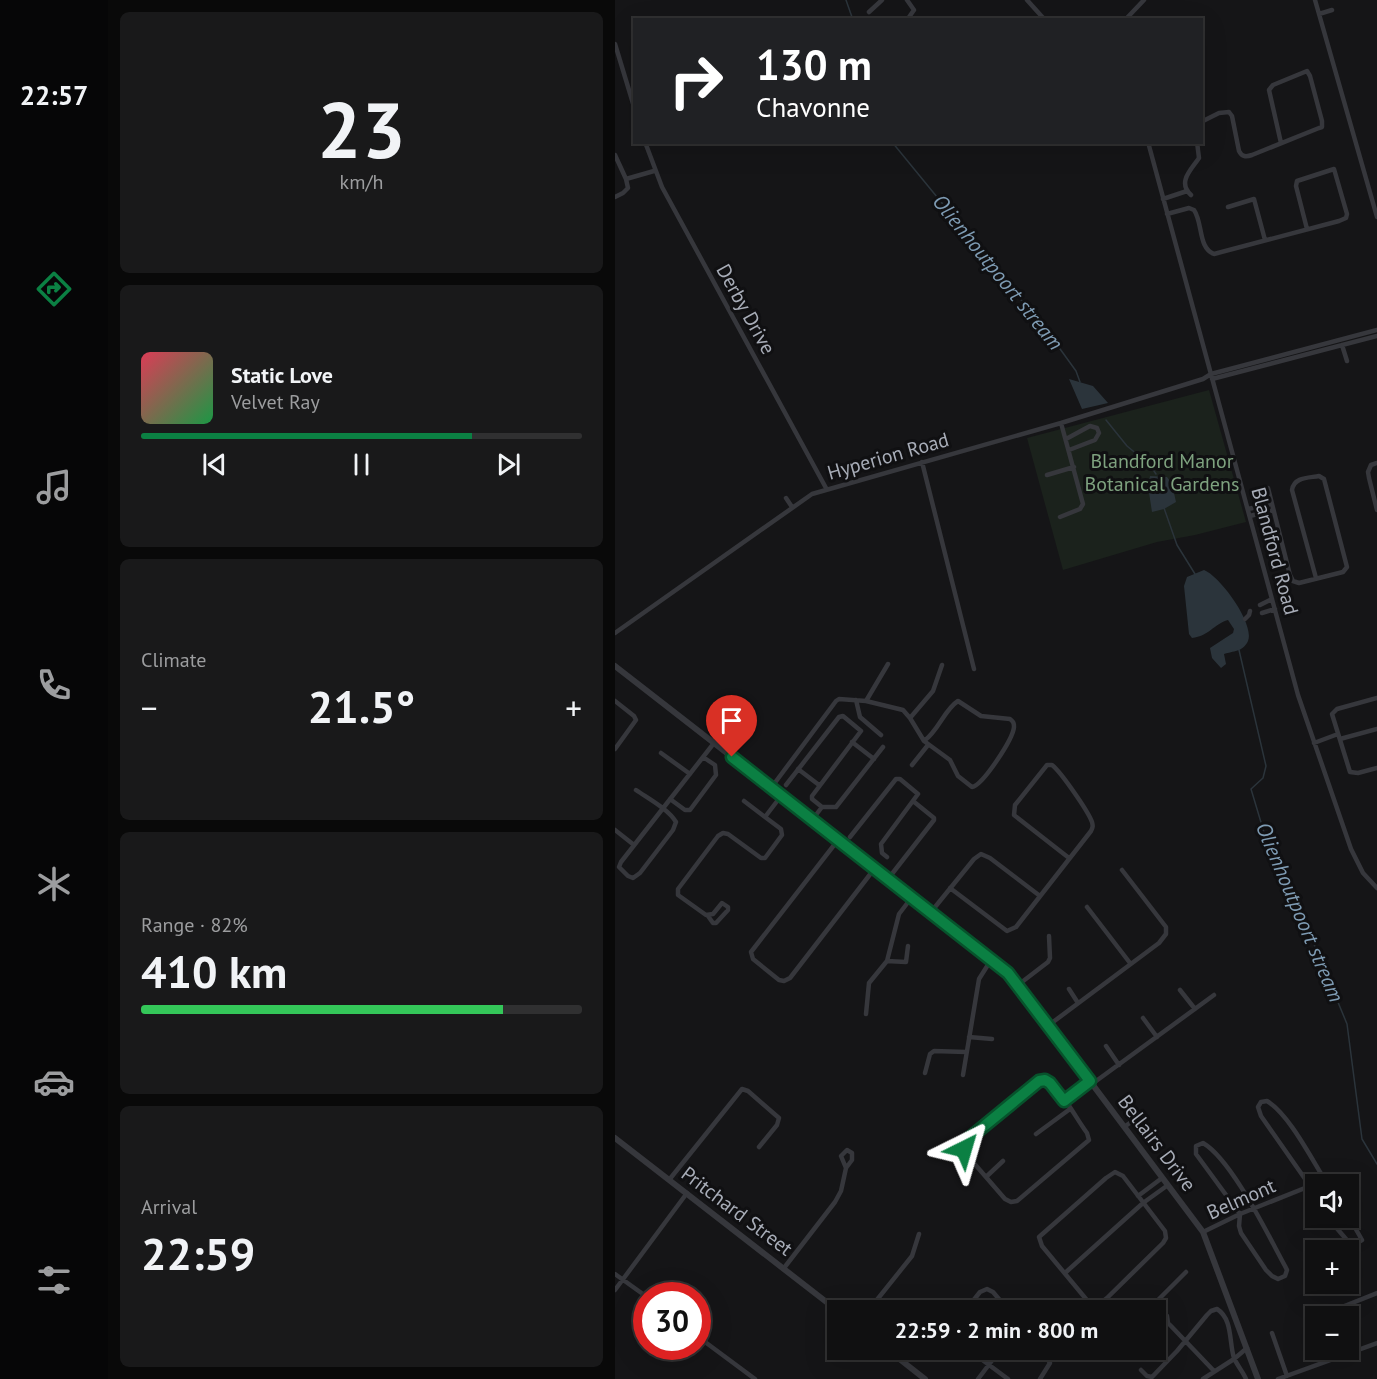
<!DOCTYPE html>
<meta charset="utf-8">
<style>
:root{--surface:#101011;--page:#19191a;--text:#f1f3f6;--muted:#9c9d9f;--line:#303031;--accent:#0b8043}
body{margin:0;font-family:"PT Sans",sans-serif;background:var(--page);color:var(--text);height:100vh;display:flex;flex-direction:column;font-size:22px;white-space:nowrap}
*{box-sizing:border-box;margin:0}
p{font-size:20px;color:var(--muted)}
.icon{flex:none;width:33px;height:33px;fill:none;stroke:currentColor;stroke-width:2;stroke-linecap:round;stroke-linejoin:round}
.map{position:relative;flex:1;overflow:hidden}
.drawer{display:flex;flex-direction:column;gap:12px;padding:12px;background:#090909;width:507px}
.drawer>*{flex:none}
.hud{position:absolute;left:18px;top:18px;width:570px;height:126px;border-radius:0px;box-shadow:0 6px 24px #0002,0 0 0 2px var(--line);background:#202124;color:#fff;overflow:hidden}
.buttons{position:absolute;left:690px;top:1174px;display:grid;gap:12px}
.buttons a{display:grid;place-items:center;width:54px;height:54px;border-radius:0px;background:var(--surface);box-shadow:0 6px 24px #0002,0 0 0 2px var(--line);font-size:30px}
.speed{position:absolute;left:18px;top:1282px;display:flex;gap:12px;font-size:30px;font-weight:700;text-align:center}
.speed>*{display:grid;place-content:center;width:78px;height:78px;border-radius:50%;background:var(--surface);box-shadow:0 6px 24px #0002,0 0 0 2px var(--line);line-height:1}
.speed .limit{border:9px solid #d22;background:#fff;color:#111}
.pin{position:absolute;display:grid;place-items:center;width:51px;height:51px;color:#fff;margin:-62px -26px;border-radius:50% 50% 50% 0;rotate:-45deg;box-shadow:0 0 6px #0007}
.pin .icon{rotate:45deg}
.me{position:absolute;width:66px;margin:-33px;rotate:40deg;stroke-linejoin:round;filter:drop-shadow(0 0 4px #0008)}
.turn{display:flex;align-items:center;gap:21px;height:126px;padding:0 24px;font-size:27px}
.turn .icon{width:78px;height:78px;stroke-width:2.5}
.turn b{display:block;font-size:42px;line-height:51px}
.big{font-size:45px;font-weight:700;line-height:1.1}
.drawer .tile{flex:1;display:flex;flex-direction:column;justify-content:center;gap:9px;min-width:0;padding:0 21px;border-radius:9px;background:var(--page)}
.drawer .dial{align-items:center;gap:0}
.dial b{font-size:78px;line-height:1}
.song{display:flex;align-items:center;gap:18px}
.cover{width:72px;height:72px;border-radius:9px;background:linear-gradient(135deg,hsl(350 70% 55%),hsl(140 70% 35%))}
.played{height:6px;border-radius:3px;background:linear-gradient(90deg,var(--accent) 75%,var(--line) 75%)}
.keys{display:flex;justify-content:space-around;direction:ltr}
.heat{display:flex;justify-content:space-between;align-items:center;font-size:33px;direction:ltr}
.charge{height:9px;border-radius:4px;background:linear-gradient(90deg,#34c759 82%,var(--line) 0)}
.trip{position:absolute;left:212px;top:1300px;width:339px;height:60px;border-radius:0px;background:var(--surface);box-shadow:0 6px 24px #0002,0 0 0 2px var(--line);font-weight:700;line-height:60px;text-align:center}
main{display:flex;flex:1;min-height:0}
.tabs{display:flex;flex-direction:column;width:108px;justify-content:space-around;align-items:center;background:#060607;color:var(--muted)}
.tabs .icon{width:42px;height:42px}
.tabs .active{color:var(--accent)}
.tabs b{font-size:27px;color:var(--text)}
.map>svg:first-child{display:block}
.green{fill:#1b221c}
.water{fill:#2b343b}
.lines{fill:none;stroke-linecap:round;stroke-linejoin:round}
.stream{stroke:#2b343b;stroke-width:1.5}
.minor{stroke:#36373c;stroke-width:4.5}
.tertiary{stroke:#36373c;stroke-width:6}
.route-casing{stroke:#07532c;stroke-width:15}
.route{stroke:#0b8043;stroke-width:10}
.labels{text-anchor:middle;dominant-baseline:central;stroke-width:6;stroke-linejoin:round;paint-order:stroke}
.street-label{font-size:20px;fill:#a7acb7;stroke:#101012}
.park-label{font-size:20px;fill:#7ea27f;stroke:#101012}
.water-label{font-size:21px;font-style:italic;fill:#7e9bb3;stroke:#101012}
</style>
<main>
<nav class="tabs">
<b>22:57</b>
<svg class="icon active" aria-label="directions" viewBox="0 0 24 24"><path d="M12 3l9 9-9 9-9-9zM9 14v-3h6M13 9l2 2-2 2"/></svg>
<svg class="icon" aria-label="music" viewBox="0 0 24 24"><path d="M9 18V5l10-2v13"/><circle cx="6" cy="18" r="3"/><circle cx="16" cy="16" r="3"/></svg>
<svg class="icon" aria-label="phone" viewBox="0 0 24 24"><path d="M5 4h4l2 5-3 2q2 4 5 5l2-3 5 2v4C11 20 4 13 5 4z"/></svg>
<svg class="icon" aria-label="climate" viewBox="0 0 24 24"><path d="M12 3v18M4 7l16 10M4 17L20 7"/></svg>
<svg class="icon" aria-label="car" viewBox="0 0 24 24"><path d="M5 17H2v-5l4-1 3-4h7l3 4 3 1v5h-3M9 17h6M6 11h13"/><circle cx="7" cy="17" r="2"/><circle cx="17" cy="17" r="2"/></svg>
<svg class="icon" aria-label="filters" viewBox="0 0 24 24"><path d="M4 7h16M4 17h16"/><circle cx="9" cy="7" r="2"/><circle cx="15" cy="17" r="2"/></svg>
</nav>
<section class="drawer">
<div class="tile dial"><b>23</b><p>km/h</p></div>
<div class="tile">
<div class="song"><i class="cover"></i><div><b>Static Love</b><p>Velvet Ray</p></div></div>
<div class="played"></div>
<div class="keys"><svg class="icon" aria-label="previous" viewBox="0 0 24 24"><path d="M18 5L8 12l10 7zM5 5v14"/></svg><svg class="icon" aria-label="pause" viewBox="0 0 24 24"><path d="M8 5v14M16 5v14"/></svg><svg class="icon" aria-label="next" viewBox="0 0 24 24"><path d="M6 5l10 7-10 7zM19 5v14"/></svg></div>
</div>
<div class="tile"><p>Climate</p>
<div class="heat"><a>−</a><b class="big">21.5°</b><a>+</a></div>
</div>
<div class="tile"><p>Range · 82%</p><b class="big">410 km</b><div class="charge"></div></div>
<div class="tile"><p>Arrival</p><b class="big">22:59</b></div>
</section>
<div class="map">
<svg width="762" height="1379" viewBox="0 0 762 1379">
<rect width="100%" height="100%" fill="#151517"/>
<!-- green -->
<path class="green" d="M594,390L631,522L580,535L542,542L448,570L412,438Z"/>
<!-- water -->
<path class="water" d="M454,379L478,386L493,403L467,409Z
M535,476L552,477L557,484L561,502L549,509L537,512L533,486Z
M589,570C605,576 640,624 633,641C628,652 618,651 609,654L611,664L606,668L597,658L595,648L618,633L619,629L613,620C599,624 594,636 577,638L574,634L569,586L572,577Z"/>
<g class="lines">
<!-- stream -->
<path class="stream" d="M231,0L238,20
M277,142L435,335L461,371L465,382
M491,420L512,446L535,465L541,474
M549,508L562,545L580,574
M624,650L651,766L648,778L636,789L654,849L682,903L732,1024L747,1139L762,1164"/>
<!-- minor -->
<path class="minor" d="M292,0L299,10L292,20
M412,0L430,20
M700,0L762,217
M254,12L267,0
M704,14L717,10
M510,20L529,0
M0,44L20,110
M586,122L604,113L614,112L617,116L624,151C627,157 631,157 637,155L704,128L707,127V121L695,76L692,71L658,85L654,90L666,143
M30,142L47,187L211,488
M533,142L683,695L736,849L748,873L762,888
M0,155L11,179L13,188L8,193L0,197
M11,179L39,171
M576,195C562,182 576,170 584,158L582,142
M548,199L572,191
M613,207L639,199L650,240
M552,214L574,208L579,210C588,223 583,248 599,254L724,221L731,218L732,214L719,169L682,181L681,186L692,229
M727,345L732,361
M597,379L762,336
M451,439L475,426L482,428L484,433L480,440L454,450
M307,462L359,669
M762,463L756,465L753,472L754,478L762,510
M432,475L459,467
M653,488L675,575L678,581L684,583L728,572L732,567L709,479L704,476C693,478 679,477 677,490L701,578
M171,498L177,507
M633,509L656,504
M635,516L658,510
M445,517L465,509L468,504L446,423
M645,605L657,599
M647,613L660,609
M630,619L634,615L635,611
M0,633L197,494L446,423L588,379L596,374L762,330
M762,698L722,709L717,714L735,772L743,773L762,768
M241,700L245,717L266,735
M0,701L19,716L21,720L0,749
M251,701L273,664
M295,718L318,691L327,665
M725,739L762,729
M237,742L259,759
M699,743L723,734
M46,753L75,774
M297,765L313,745
M183,769L204,785
M171,785L224,717L228,716L246,731L197,796V799L207,807
M156,788L221,701L224,699L251,701L288,710L295,718L309,741L335,760L343,776L357,787C368,785 398,739 399,727C399,722 398,722 395,719L366,716L343,701C329,710 324,730 309,741
M21,790C34,799 53,809 61,822L58,830L25,873L18,878L13,876L4,867L6,862C37,822 68,783 99,743
M55,799L70,810H75L101,775L100,765L88,757
M129,801L150,817
M197,820L207,807H221L268,747
M0,830L19,845
M235,837L281,779H285L303,794L266,844L267,853L272,857
M223,840L136,952L138,959L164,980L169,981L175,978L260,868
M273,879L319,820V818L298,801
M335,888L392,931L401,927L476,831C478,827 478,826 477,822C473,811 446,772 437,765H432L400,805L399,815L454,858
M472,907L515,963
M316,912L359,859L366,854L375,858L425,896
M93,916L98,923H101L113,910V907L107,903L98,914L91,915L63,895V889L103,836L108,833L113,834L146,858H150L167,835L166,829L150,817L166,796
M272,961L291,962L293,946
M403,985L433,962L435,958L434,936
M454,989L463,1003
M565,990L580,1009
M251,1014L254,983L272,961L284,914L297,897
M528,1018L542,1037
M434,1025L544,943L551,934V927L507,870
M354,1037L377,1039
M491,1046L504,1065
M310,1073L315,1054L319,1051L351,1052
M348,1075L364,979L376,960
M430,1080C448,1091 460,1117 472,1133L474,1140L402,1201L396,1202L390,1199L351,1154L349,1144L422,1083Z
M477,1084L599,995
M449,1101L475,1081
M509,1127L522,1118
M421,1134L455,1109
M588,1143C617,1160 653,1235 670,1266L672,1270L670,1276L663,1279L657,1276L651,1270L626,1233L624,1226L625,1214L581,1154V1146Z
M500,1172L508,1176L550,1231L551,1238L548,1243L492,1298L480,1307L476,1305L427,1246L424,1237L491,1178Z
M371,1177L388,1161
M54,1180L127,1089L133,1091L164,1118L162,1125L144,1147
M523,1196L547,1178
M700,1201L695,1186L646,1116L643,1107L646,1102L652,1101C675,1115 698,1162 713,1185
M713,1218L737,1246L747,1240L734,1217
M588,1232L625,1214L710,1180
M169,1268L220,1202L226,1191L231,1168L237,1160V1153L232,1150L226,1156L231,1168
M450,1273L528,1203L553,1185
M0,1274L32,1297
M0,1290L72,1193
M539,1304L552,1316L553,1323L556,1326L599,1371
M253,1311L297,1256L304,1234
M350,1311L365,1292L372,1289L378,1292L394,1311
M532,1311L571,1272
M702,1317L762,1293
M700,1318L694,1321L692,1325L700,1348
M657,1333L672,1376
M82,1336L140,1379
M354,1350L393,1379
M509,1350L510,1354
M701,1350L706,1362
M526,1370L532,1376L537,1377L562,1351L592,1315L596,1311L602,1309C618,1319 614,1343 619,1358C622,1365 628,1372 631,1379
M363,1379L385,1350
M425,1379L435,1363L427,1350
M588,1379L619,1359L632,1348
M663,1379L762,1343"/>
<!-- tertiary -->
<path class="tertiary" d="M0,666L297,897L397,977L588,1232L643,1379
M0,1138L223,1311
M273,1350L310,1379"/>
</g>
<g class="lines">
<defs>
<path id="route" d="M117,757L393,973L475,1081L449,1101L435,1083L430,1080L424,1081L352,1140L349,1144V1149"/>
</defs>
<!-- route casing -->
<use href="#route" class="route-casing"/>
<!-- route -->
<use href="#route" class="route"/>
</g>
<g class="labels">
<!-- street labels -->
<g class="street-label">
<text transform="translate(131 309) rotate(61)">Derby Drive</text>
<text transform="translate(273 456) rotate(-16)">Hyperion Road</text>
<text transform="translate(660 551) rotate(75)">Blandford Road</text>
<text transform="translate(542 1143) rotate(53)">Bellairs Drive</text>
<text transform="translate(626 1199) rotate(-24)">Belmont</text>
<text transform="translate(122 1211) rotate(37)">Pritchard Street</text>
</g>
<!-- park labels -->
<g class="park-label">
<text x="547" y="461">Blandford Manor<tspan x="547" dy="23">Botanical Gardens</tspan></text>
</g>
<!-- water labels -->
<g class="water-label">
<text transform="translate(383 272) rotate(51)">Olienhoutpoort stream</text>
<text transform="translate(685 912) rotate(67)">Olienhoutpoort stream</text>
</g>
</g>
</svg>
<div class="buttons">
<a><svg class="icon" aria-label="sound" viewBox="0 0 24 24"><path d="M4 9h4l5-4v14l-5-4H4zM17 9q2 3 0 6"/></svg></a>
<a>+</a>
<a>−</a>
</div>
<div class="speed"><div class="limit">30</div></div>
<div class="pin" style="left:117px;top:757px;background:#d93025"><svg class="icon" aria-label="arrive" viewBox="0 0 24 24"><path d="M6 21V4h12l-3 4 3 4H6"/></svg></div>
<svg class="me" style="left:349px;top:1149px" viewBox="-20 -20 40 40"><path d="M0-17L14 15 0 8-14 15z" fill="#0b8043" stroke="#fff" stroke-width="4"/></svg>
<div class="trip">22:59 · 2 min · 800 m</div>
<div class="hud">
<div class="turn"><svg class="icon" aria-label="right" viewBox="0 0 24 24"><path d="M7 20v-9h11M14 6l5 5-5 5"/></svg><div><b>130 m</b>Chavonne</div></div>
</div>
</div>
</main>
